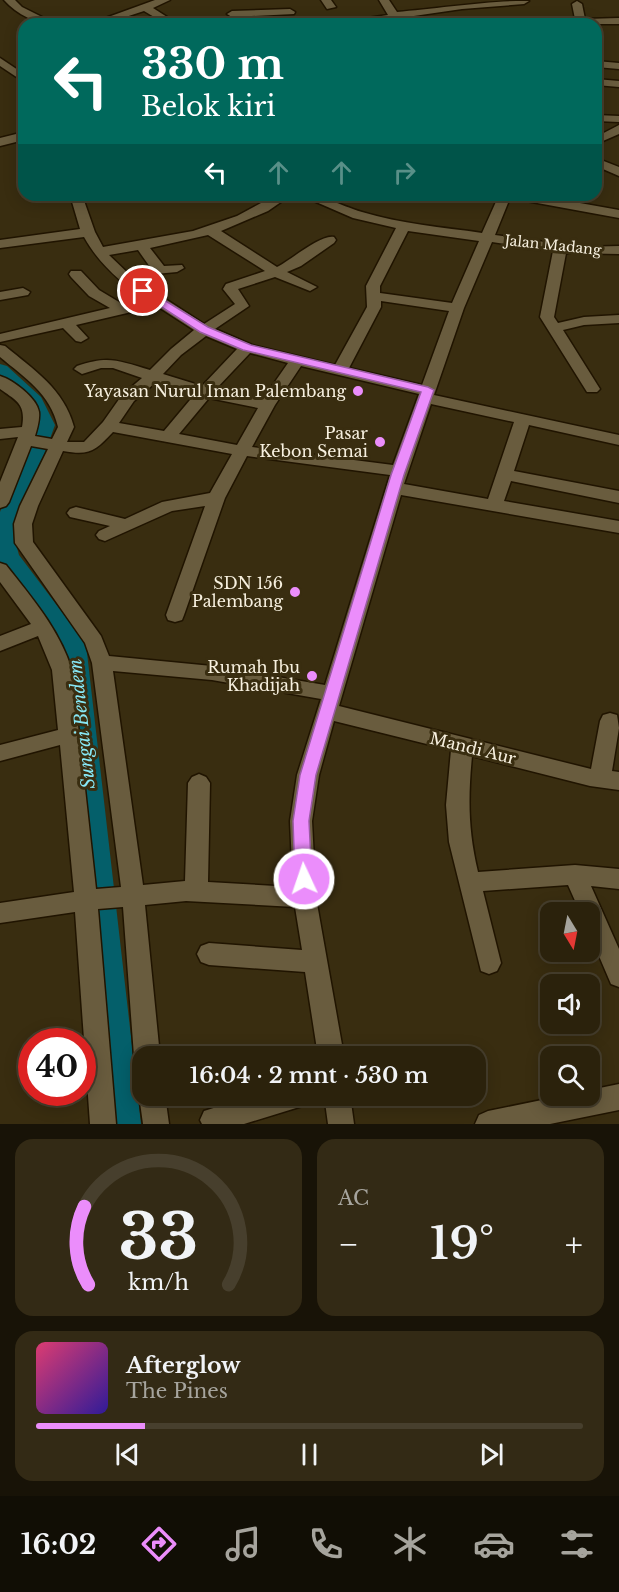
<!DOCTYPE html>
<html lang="id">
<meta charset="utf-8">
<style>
:root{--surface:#2b220c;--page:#332a15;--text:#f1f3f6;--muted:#a6a49d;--line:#473f2d;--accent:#eb8dfb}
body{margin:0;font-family:"Libre Baskerville",serif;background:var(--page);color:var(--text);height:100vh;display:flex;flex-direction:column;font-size:22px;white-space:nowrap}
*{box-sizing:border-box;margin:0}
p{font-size:20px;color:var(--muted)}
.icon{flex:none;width:33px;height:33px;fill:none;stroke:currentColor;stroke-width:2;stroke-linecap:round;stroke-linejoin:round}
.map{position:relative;height:1124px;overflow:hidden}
.panel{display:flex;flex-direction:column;gap:15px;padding:15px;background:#181307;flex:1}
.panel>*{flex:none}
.banner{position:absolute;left:18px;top:18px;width:584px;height:183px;border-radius:18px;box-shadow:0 3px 15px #0003,0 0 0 2px var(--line);background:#00695c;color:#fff;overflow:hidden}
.needle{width:39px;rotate:170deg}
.buttons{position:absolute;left:540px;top:902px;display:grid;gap:12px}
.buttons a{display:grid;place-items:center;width:60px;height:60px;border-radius:12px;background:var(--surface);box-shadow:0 3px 15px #0003,0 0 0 2px var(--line);font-size:30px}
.speed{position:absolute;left:18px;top:1028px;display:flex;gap:12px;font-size:30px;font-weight:700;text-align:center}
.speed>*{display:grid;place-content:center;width:78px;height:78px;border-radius:50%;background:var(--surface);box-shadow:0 3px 15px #0003,0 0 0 2px var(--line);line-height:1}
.speed .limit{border:9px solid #d22;background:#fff;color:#111}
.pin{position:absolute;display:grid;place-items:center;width:51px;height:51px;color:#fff;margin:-26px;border:3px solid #fff;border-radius:50%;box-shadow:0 2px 6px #0007}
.me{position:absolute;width:66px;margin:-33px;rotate:357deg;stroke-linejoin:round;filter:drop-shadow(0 0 4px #0008)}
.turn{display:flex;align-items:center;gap:21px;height:126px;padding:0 24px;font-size:27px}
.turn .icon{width:78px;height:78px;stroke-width:2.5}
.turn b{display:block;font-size:42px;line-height:51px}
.lanes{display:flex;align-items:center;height:57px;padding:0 24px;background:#0003;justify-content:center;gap:30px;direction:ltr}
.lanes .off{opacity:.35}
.big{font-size:45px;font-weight:600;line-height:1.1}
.panel .tile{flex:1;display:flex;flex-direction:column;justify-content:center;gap:9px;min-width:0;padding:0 21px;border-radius:18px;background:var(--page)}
.panel .dial{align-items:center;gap:0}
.dial svg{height:156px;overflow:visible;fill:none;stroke:var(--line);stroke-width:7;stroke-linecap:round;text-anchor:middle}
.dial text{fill:var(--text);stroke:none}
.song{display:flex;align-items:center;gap:18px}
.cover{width:72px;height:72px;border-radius:9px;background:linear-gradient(135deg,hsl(340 70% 55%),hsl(250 70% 35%))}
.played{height:6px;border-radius:3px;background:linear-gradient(90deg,var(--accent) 20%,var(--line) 20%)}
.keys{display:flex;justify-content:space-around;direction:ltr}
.heat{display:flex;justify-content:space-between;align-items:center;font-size:33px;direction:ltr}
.panel .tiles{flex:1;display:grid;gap:15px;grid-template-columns:1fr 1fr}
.tile:last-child{grid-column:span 2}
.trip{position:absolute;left:132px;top:1046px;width:354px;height:60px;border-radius:18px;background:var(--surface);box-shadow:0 3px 15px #0003,0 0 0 2px var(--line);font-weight:600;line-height:60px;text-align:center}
.menu{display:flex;height:96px;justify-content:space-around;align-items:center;background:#110e05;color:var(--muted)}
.menu .icon{width:42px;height:42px}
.menu .selected{color:var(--accent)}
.menu b{font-size:27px;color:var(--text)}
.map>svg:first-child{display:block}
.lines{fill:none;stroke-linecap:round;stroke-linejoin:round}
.river{fill:#045f6a;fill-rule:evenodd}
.minor-casing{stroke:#201400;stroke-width:3}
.minor{fill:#695c3e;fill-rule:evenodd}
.route{fill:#eb8dfb;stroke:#995ca3;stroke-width:1.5}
.poi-dot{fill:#eb8dfb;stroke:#392d10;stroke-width:2}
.labels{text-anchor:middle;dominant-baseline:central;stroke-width:6;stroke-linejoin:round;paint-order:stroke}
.far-street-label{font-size:14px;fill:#f7f0df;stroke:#392d10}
.poi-label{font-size:16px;fill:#f7f0df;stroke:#392d10;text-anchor:end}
.street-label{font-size:16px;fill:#f7f0df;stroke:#392d10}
.water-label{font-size:18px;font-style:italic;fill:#87e8f6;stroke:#392d10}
</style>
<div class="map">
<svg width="619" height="1124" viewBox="0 0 619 1124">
<rect width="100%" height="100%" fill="#392d10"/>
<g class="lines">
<!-- river -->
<path class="river" d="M0,364L7,366L41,397L55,425L14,537L19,555L86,644L141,1124H107L60,646L0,563V512L33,425L25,404L0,381Z"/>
<defs>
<path id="minor" d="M4,0H15L22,7L56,24C37,24 17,15 4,0Z
M155,0H170L153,8L178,24H166L144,11L104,24H89Z
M321,0H331L336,7L327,9Z
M379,0H389L397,12C433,9 496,0 529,1L524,4L462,9L400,18L404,24H394L392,20L367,24H342L347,21L388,15Z
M577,1L582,4L585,19L619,18V24H503L508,21L575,19L572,4Z
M290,9L295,12L294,14L232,17L227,14L232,11Z
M0,58L24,74V82L0,66Z
M596,61L619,63V69L596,67Z
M596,79L619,81V87L596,85Z
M596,115L619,116V122L596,121Z
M619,125V134L596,144V137Z
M24,132V140L0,146V138Z
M596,158L619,167V176L596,166Z
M70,195H82L95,232L103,247L193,231L237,216L276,195H291L268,211L221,231L277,267C291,260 321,234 334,237L336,240L334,243L301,266L287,272L317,287L310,291L275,277L238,289L249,306L215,329L252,345L335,365L367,307L366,286L396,228L353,218L300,195C324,195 339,205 362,212C401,224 442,227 482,233L499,195H535L619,210V218L510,198L495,235L580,247L619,246V254L566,253L554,317L558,323L584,317L619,315V323L584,325L563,330L600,389L597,392H587L540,317L553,251L492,242L464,308L434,395L619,435V445L529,425L514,471L619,491V503L511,481L504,501L619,521V533L401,495L339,706L591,769L600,721L603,715L610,713L617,715L619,728L612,771L619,772V790L590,786L472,756C468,798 468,830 478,872L575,865L619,869V889L591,886L619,949V987L611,984L590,935V912H580L568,885L483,891L501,963L497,971L489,974L481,971L449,842L446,805L451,750L334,721L319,775L312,821L316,898L344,1056H318L305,972L209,965L201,962L197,954L201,946L209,943L302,950L295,907L186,901L145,905L160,1056H142V1066L138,1065L134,1056L123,907L98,909L116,1124H90L75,912L0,923V903L74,892L60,745L0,761V745L58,730L52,670L38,636L0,651V636L31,624L0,582V563L6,565C32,598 59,629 72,670L96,889L121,887L92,663L85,643L15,543L14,524L20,506L48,449L31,446L9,502L6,506L0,508V482L18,437L0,439V429L22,427C26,404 17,401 0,389V376C13,380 37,398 39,412C40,420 37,429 35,436L52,439L58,427C50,393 25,378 0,357V345L5,346C34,370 64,389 74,427L67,442H84L103,422L122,395L142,378L113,368H101L82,374L74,369L77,366C109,355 119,361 150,370L171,349L194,330L157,306L76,325L88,338L81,342L76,341L63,328L0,342V334L110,308L89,296L71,277L69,274L71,271H81L99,290L124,305L147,300C121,283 99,264 84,237L0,248V240L80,229ZM408,231L479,241L452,303L380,293V286ZM208,235L265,271L226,284L223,289L235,304L204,324L133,278L109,255L138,250L155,274L177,272L184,268L182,265L164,266L150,248ZM381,301L449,311L422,385L349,368L381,307ZM206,336L237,349L202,386L163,374L181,355ZM250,353L288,363L263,399L215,390ZM301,366L419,394L393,465L252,447L275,405ZM156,382L195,394L164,431L119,423L134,401ZM209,398L258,408L237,445L179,434ZM431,404L514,422L488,499L404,484ZM113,432L232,454L210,493L162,502L125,519L76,507L70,509L67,513L70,517L110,526L99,531L96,535L99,539L105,541L172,511L205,506L166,615L168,620L175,622L182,620L184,615L225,498L247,456L390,475L325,685L212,666L109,656L101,636L33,542L32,524L38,506L63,451C90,456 95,451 113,432ZM113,671L212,680L321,699L297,775L290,821L293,887L208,882L210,783L206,777L199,774L192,777L188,783L185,881L143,885Z
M195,195H212L205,200H195Z
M23,288L30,292L28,295L0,300V292Z
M619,1084V1110L550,1124H475L479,1115L488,1111L566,1095H590V1090Z
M142,1087V1095H165L169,1124H143L139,1095Z
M255,1095H313L309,1104L244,1124H202L200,1120L204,1111Z
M324,1095H350L354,1124H328Z"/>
</defs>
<!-- minor casing -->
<use href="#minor" class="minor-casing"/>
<!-- minor -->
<use href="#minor" class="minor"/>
</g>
<!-- route -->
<path class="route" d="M143,287L208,327L251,345L428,387L434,390L404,475L316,775L309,821L312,879L310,884L304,887L298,884L295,879L293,821L300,775L391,475L421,392L243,350L200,332L140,293L138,291Z"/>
<!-- markers -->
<g class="poi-dot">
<circle cx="358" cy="391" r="6"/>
<circle cx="380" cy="442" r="6"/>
<circle cx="295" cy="592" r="6"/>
<circle cx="312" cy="676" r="6"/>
</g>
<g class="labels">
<!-- far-street labels -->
<g class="far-street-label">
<text transform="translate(553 245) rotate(6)">Jalan Madang</text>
</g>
<!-- poi labels -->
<g class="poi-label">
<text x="346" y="391">Yayasan Nurul Iman Palembang</text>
<text x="368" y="433">Pasar<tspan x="368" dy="18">Kebon Semai</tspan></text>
<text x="283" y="583">SDN 156<tspan x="283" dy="18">Palembang</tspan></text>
<text x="300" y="667">Rumah Ibu<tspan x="300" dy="18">Khadijah</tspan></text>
</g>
<!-- street labels -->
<g class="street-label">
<text transform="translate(473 748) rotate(14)">Mandi Aur</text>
</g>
<!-- water labels -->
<g class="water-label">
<text transform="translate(82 724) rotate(-96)">Sungai Bendem</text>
</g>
</g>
</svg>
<div class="buttons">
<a><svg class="needle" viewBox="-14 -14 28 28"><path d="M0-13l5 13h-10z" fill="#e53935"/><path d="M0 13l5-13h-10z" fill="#a6a49d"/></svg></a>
<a><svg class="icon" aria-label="sound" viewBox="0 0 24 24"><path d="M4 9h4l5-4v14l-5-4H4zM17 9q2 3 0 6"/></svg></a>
<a><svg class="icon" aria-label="search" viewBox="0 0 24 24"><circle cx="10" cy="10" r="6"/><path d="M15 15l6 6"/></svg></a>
</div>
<div class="speed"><div class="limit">40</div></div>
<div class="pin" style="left:143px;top:291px;background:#d93025"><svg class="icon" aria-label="arrive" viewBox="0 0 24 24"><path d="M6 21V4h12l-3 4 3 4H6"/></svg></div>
<svg class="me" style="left:304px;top:879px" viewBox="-20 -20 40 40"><circle r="17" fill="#eb8dfb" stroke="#fff" stroke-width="3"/><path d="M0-11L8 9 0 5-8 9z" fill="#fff"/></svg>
<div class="trip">16:04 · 2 mnt · 530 m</div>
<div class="banner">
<div class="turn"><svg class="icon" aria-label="left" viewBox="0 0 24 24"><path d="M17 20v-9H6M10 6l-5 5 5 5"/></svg><div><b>330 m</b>Belok kiri</div></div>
<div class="lanes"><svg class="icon" aria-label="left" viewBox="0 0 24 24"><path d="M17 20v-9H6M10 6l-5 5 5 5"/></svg><svg class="icon off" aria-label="ahead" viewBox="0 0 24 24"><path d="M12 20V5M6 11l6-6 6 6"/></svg><svg class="icon off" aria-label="ahead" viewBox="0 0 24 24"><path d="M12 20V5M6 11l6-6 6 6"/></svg><svg class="icon off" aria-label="right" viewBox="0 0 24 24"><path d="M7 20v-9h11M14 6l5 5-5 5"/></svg></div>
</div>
</div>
<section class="panel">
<div class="tiles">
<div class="tile dial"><svg viewBox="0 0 100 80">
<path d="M14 69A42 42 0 1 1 86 69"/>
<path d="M14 69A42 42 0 0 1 12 29" stroke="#eb8dfb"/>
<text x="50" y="56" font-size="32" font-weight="700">33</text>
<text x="50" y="72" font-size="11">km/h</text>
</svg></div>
<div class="tile"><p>AC</p>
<div class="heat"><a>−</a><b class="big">19°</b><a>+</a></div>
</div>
<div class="tile">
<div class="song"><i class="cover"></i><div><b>Afterglow</b><p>The Pines</p></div></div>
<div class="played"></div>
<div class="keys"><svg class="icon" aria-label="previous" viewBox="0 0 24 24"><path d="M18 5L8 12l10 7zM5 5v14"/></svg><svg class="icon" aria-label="pause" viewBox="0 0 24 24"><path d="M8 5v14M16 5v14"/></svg><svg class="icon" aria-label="next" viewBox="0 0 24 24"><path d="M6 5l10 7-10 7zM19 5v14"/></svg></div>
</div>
</div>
</section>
<nav class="menu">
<b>16:02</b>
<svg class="icon selected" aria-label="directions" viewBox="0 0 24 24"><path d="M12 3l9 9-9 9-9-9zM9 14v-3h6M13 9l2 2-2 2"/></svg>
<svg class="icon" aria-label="music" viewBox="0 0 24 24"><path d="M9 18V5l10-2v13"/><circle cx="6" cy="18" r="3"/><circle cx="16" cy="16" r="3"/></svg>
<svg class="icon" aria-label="phone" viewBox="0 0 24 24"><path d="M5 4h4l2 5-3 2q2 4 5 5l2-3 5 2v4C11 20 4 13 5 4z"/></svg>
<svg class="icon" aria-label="climate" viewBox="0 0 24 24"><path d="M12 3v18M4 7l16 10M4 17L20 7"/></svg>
<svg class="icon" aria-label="car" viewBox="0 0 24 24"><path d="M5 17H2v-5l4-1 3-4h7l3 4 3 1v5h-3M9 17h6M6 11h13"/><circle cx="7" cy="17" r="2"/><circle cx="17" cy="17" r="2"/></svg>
<svg class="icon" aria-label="filters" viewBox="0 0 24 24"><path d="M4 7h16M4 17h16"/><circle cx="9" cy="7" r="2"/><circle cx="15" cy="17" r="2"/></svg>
</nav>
